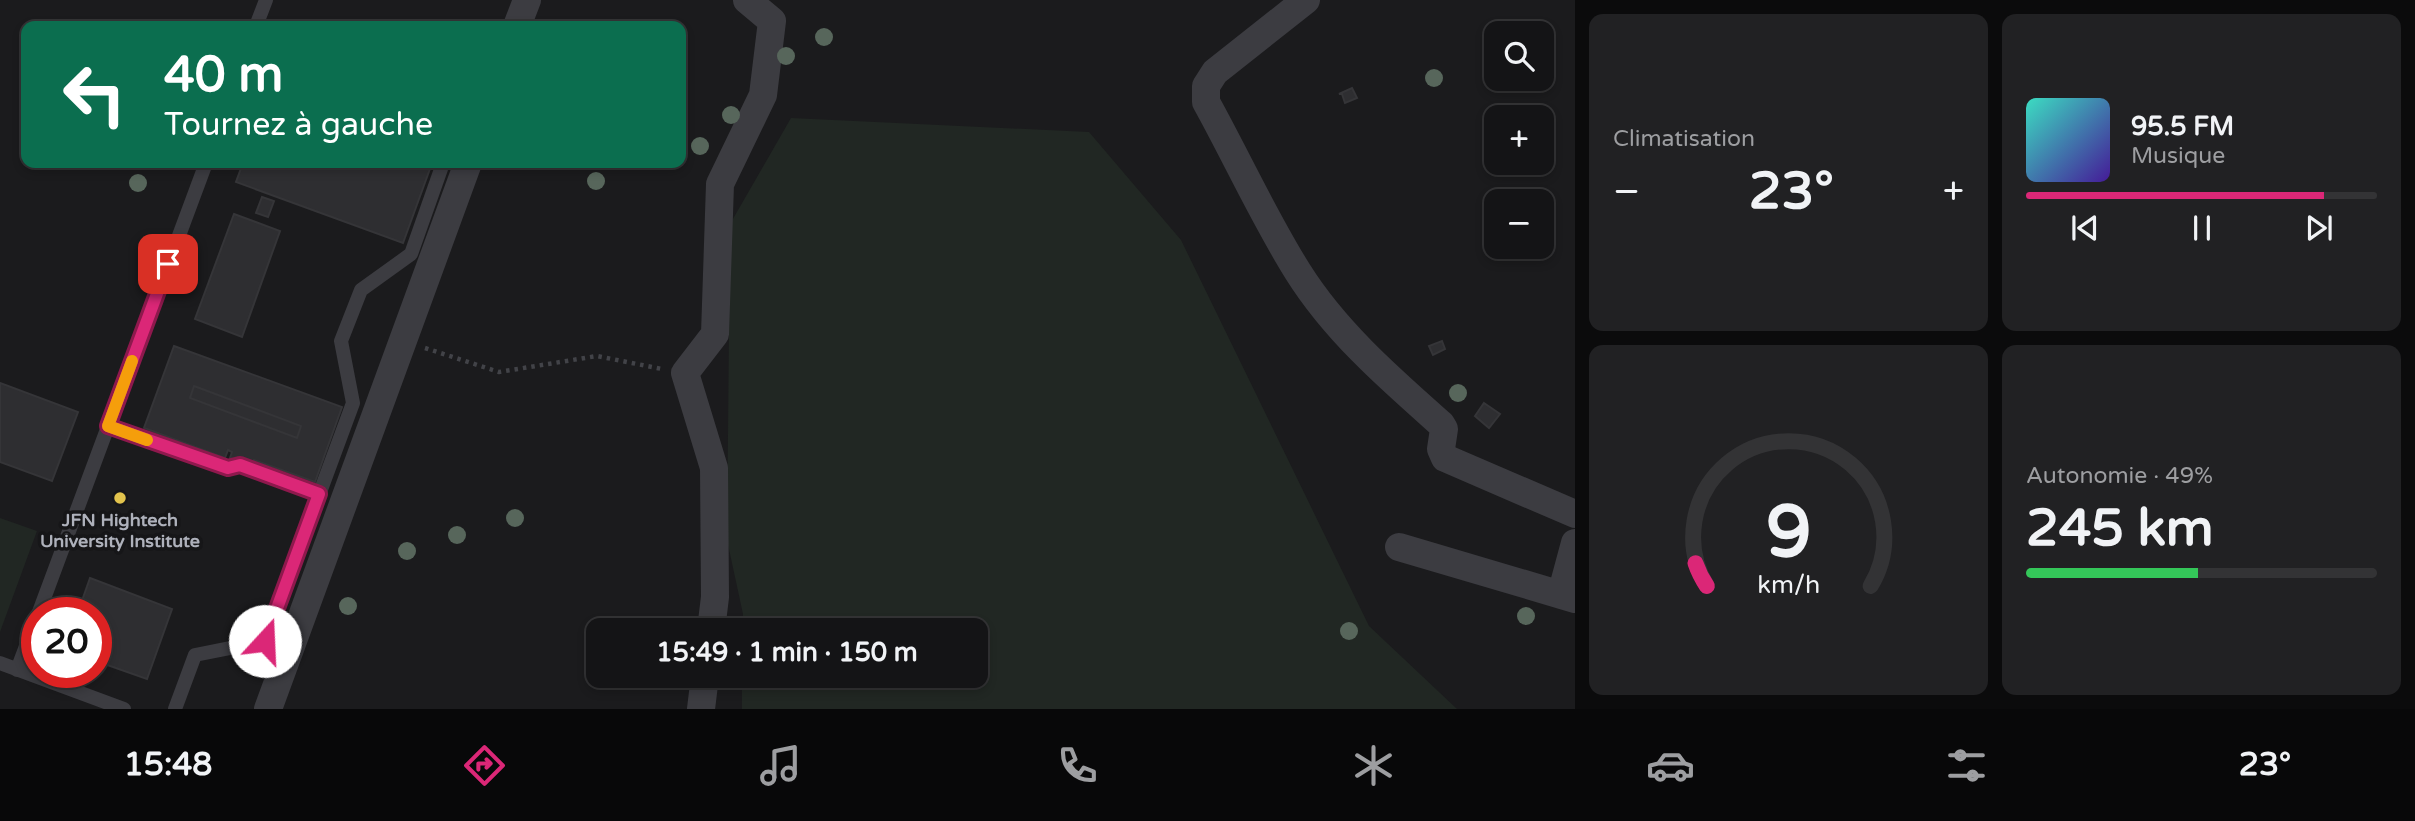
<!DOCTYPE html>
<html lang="fr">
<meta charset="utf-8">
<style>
:root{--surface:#141416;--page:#212123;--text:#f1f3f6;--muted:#9d9ea1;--line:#333335;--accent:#db2777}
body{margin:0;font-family:"Varela Round",sans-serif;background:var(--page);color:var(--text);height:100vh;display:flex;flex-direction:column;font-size:26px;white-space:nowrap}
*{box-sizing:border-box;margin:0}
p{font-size:23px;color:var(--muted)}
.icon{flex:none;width:38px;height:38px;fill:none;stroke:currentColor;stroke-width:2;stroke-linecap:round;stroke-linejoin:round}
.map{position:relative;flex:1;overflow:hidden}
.side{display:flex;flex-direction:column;gap:14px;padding:14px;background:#0b0b0c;width:840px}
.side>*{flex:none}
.guide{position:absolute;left:21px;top:21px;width:665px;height:147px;border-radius:14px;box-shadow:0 4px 10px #0003,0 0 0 2px var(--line);background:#0b6e4f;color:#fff;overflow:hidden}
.controls{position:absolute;left:1484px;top:21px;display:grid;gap:14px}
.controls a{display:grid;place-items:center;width:70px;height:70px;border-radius:14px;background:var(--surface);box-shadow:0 4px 10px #0003,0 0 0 2px var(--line);font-size:35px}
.speed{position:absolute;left:21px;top:597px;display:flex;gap:14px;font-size:35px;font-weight:700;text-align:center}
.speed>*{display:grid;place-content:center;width:91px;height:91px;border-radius:50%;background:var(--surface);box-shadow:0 4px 10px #0003,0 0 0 2px var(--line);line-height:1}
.speed .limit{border:10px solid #d22;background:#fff;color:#111}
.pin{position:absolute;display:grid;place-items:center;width:60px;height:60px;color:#fff;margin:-30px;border-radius:14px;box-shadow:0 4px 10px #0006}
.me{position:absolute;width:77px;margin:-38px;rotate:20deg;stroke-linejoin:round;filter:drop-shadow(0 0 5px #0008)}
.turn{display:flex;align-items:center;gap:24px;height:147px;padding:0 28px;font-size:32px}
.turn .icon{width:91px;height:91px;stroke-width:2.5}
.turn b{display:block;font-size:49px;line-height:60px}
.big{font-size:52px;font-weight:700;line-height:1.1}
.side .widget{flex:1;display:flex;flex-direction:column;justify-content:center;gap:10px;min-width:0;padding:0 24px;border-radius:14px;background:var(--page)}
.side .dial{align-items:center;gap:0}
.dial svg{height:182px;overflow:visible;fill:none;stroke:var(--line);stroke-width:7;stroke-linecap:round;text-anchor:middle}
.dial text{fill:var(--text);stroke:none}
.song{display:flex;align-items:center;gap:21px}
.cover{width:84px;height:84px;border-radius:10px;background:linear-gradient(135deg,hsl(170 70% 55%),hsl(260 70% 35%))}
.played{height:7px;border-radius:4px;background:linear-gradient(90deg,var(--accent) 85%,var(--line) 85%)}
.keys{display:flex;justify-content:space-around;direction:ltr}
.heat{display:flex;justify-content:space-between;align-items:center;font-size:38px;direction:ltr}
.charge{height:10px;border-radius:5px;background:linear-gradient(90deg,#34c759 49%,var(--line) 0)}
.side .tiles{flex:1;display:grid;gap:14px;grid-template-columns:repeat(2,1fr)}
.trip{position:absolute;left:586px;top:618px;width:402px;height:70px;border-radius:14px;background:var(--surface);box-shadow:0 4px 10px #0003,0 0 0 2px var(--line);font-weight:700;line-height:70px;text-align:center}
.tab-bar{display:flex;height:112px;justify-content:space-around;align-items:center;background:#080809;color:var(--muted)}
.tab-bar .icon{width:49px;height:49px}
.tab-bar .current{color:var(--accent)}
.tab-bar b{font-size:32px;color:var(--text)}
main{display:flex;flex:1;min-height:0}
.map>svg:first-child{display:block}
.green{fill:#212723}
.building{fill:#2e2e31;stroke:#353538;stroke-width:2;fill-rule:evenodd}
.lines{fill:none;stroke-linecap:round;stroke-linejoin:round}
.path{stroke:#424348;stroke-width:4.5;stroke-dasharray:3.5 5;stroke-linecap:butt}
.service{stroke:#3c3c41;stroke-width:14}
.minor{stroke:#3c3c41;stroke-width:28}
.tree{fill:#57665b}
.route-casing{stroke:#8e194d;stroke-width:18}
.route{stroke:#db2777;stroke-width:12}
.slow{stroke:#f59e0b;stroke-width:12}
.poi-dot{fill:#e2c34d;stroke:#161618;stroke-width:2.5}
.labels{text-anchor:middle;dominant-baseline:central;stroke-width:7;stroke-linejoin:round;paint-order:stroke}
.poi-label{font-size:18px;font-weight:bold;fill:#aeb1bb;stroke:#161618}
</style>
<main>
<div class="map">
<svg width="1575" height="709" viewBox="0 0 1575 709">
<rect width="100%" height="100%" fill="#1b1b1d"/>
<!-- green -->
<path class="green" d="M791,118L1089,132L1181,240L1369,626L1457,709H742V676H976V630H743V614L727,540L730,224Z
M0,518L37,531L0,632Z"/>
<!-- building -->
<path class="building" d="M1352,88L1357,98L1345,103L1342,94H1339Z
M243,163H421L431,166L403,243L236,182Z
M262,197L274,201L268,217L256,213Z
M234,214L280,231L242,337L195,319Z
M1442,341L1445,349L1433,355L1429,346Z
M174,346L342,407L315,482L254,460L252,466L230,458L232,452L228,450L225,458L144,428ZM194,386L301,426L297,438L190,398Z
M0,383L78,412L52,481L0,462Z
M194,386L301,426L297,438L190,398Z
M1484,403L1500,414L1489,428L1475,416Z
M90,578L172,609L147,679L96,661V612H78Z"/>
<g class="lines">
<!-- path -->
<path class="path" d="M425,348L499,372L597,356L662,369"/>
<!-- service -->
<path class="service" d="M256,26L266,0
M108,426L228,468L240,465L319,494
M39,612L206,163
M0,663L124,709
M17,670L37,617
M175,709L195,655L265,641L353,403L341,341L361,290L411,254L441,169"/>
<!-- minor -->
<path class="minor" d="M1306,0L1215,72L1206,86V102C1237,158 1264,218 1298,272C1335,331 1389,378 1441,424L1444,429L1441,449L1445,458L1575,514
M517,26L527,0
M1399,547L1575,599
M1561,595L1575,543
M711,630L715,597L714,468L685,373L715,334L720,184L763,95L772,21L747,0
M268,709L468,163
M701,709L705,676"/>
</g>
<!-- trees -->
<g class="tree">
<circle cx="824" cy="37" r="9"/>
<circle cx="786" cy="56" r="9"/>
<circle cx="1434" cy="78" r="9"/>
<circle cx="731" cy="115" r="9"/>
<circle cx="700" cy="146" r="9"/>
<circle cx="596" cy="181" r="9"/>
<circle cx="138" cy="183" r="9"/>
<circle cx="1458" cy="393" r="9"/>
<circle cx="515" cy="518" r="9"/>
<circle cx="457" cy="535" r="9"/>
<circle cx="407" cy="551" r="9"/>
<circle cx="348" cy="606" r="9"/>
<circle cx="1526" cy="616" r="9"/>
<circle cx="1349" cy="631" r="9"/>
</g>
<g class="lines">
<defs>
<path id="route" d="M168,264L108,426L228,468L240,465L319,494L265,641"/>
</defs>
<!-- route casing -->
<use href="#route" class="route-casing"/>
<!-- route -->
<use href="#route" class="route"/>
<!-- slow -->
<path class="slow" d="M132,361L108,426L147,440"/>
</g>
<!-- markers -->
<circle class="poi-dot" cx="120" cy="498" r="7"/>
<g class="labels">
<!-- poi labels -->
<g class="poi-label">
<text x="120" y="520">JFN Hightech<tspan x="120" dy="21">University Institute</tspan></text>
</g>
</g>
</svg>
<div class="controls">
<a><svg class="icon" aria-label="search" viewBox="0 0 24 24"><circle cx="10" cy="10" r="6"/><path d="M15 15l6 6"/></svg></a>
<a>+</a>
<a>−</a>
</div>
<div class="speed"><div class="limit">20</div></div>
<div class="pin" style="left:168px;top:264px;background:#d93025"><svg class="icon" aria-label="arrive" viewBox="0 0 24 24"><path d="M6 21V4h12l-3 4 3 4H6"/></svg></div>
<svg class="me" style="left:265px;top:641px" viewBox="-20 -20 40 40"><circle r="19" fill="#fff"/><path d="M0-13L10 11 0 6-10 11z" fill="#db2777"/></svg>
<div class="trip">15:49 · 1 min · 150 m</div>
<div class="guide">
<div class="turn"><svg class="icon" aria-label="left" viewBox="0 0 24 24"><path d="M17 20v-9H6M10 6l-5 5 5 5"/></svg><div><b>40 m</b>Tournez à gauche</div></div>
</div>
</div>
<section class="side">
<div class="tiles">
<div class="widget"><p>Climatisation</p>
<div class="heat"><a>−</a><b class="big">23°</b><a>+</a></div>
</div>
<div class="widget">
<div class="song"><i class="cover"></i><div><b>95.5 FM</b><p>Musique</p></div></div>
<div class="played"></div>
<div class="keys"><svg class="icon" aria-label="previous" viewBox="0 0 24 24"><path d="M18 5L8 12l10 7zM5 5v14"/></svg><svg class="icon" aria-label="pause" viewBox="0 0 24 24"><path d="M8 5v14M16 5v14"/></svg><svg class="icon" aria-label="next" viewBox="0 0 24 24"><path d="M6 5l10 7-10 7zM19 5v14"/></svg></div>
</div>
<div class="widget dial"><svg viewBox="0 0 100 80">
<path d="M14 69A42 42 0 1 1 86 69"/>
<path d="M14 69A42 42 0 0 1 9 59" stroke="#db2777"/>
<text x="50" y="56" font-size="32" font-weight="700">9</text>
<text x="50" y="72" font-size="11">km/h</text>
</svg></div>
<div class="widget"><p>Autonomie · 49%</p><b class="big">245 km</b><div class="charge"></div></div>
</div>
</section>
</main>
<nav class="tab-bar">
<b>15:48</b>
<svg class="icon current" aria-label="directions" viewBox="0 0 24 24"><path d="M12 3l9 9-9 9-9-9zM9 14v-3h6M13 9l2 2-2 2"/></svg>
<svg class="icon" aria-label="music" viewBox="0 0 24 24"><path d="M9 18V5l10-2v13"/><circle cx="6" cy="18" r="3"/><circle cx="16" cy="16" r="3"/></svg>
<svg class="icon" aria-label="phone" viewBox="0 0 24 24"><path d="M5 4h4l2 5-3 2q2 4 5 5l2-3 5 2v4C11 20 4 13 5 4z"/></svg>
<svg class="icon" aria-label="climate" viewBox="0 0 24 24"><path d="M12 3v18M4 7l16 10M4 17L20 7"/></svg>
<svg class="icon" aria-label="car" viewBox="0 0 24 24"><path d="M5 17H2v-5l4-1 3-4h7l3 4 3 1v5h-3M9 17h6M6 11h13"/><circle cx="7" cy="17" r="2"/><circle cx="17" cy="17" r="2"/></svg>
<svg class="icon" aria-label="filters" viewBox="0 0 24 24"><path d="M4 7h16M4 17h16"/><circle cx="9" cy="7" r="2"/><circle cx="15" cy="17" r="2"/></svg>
<b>23°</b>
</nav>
